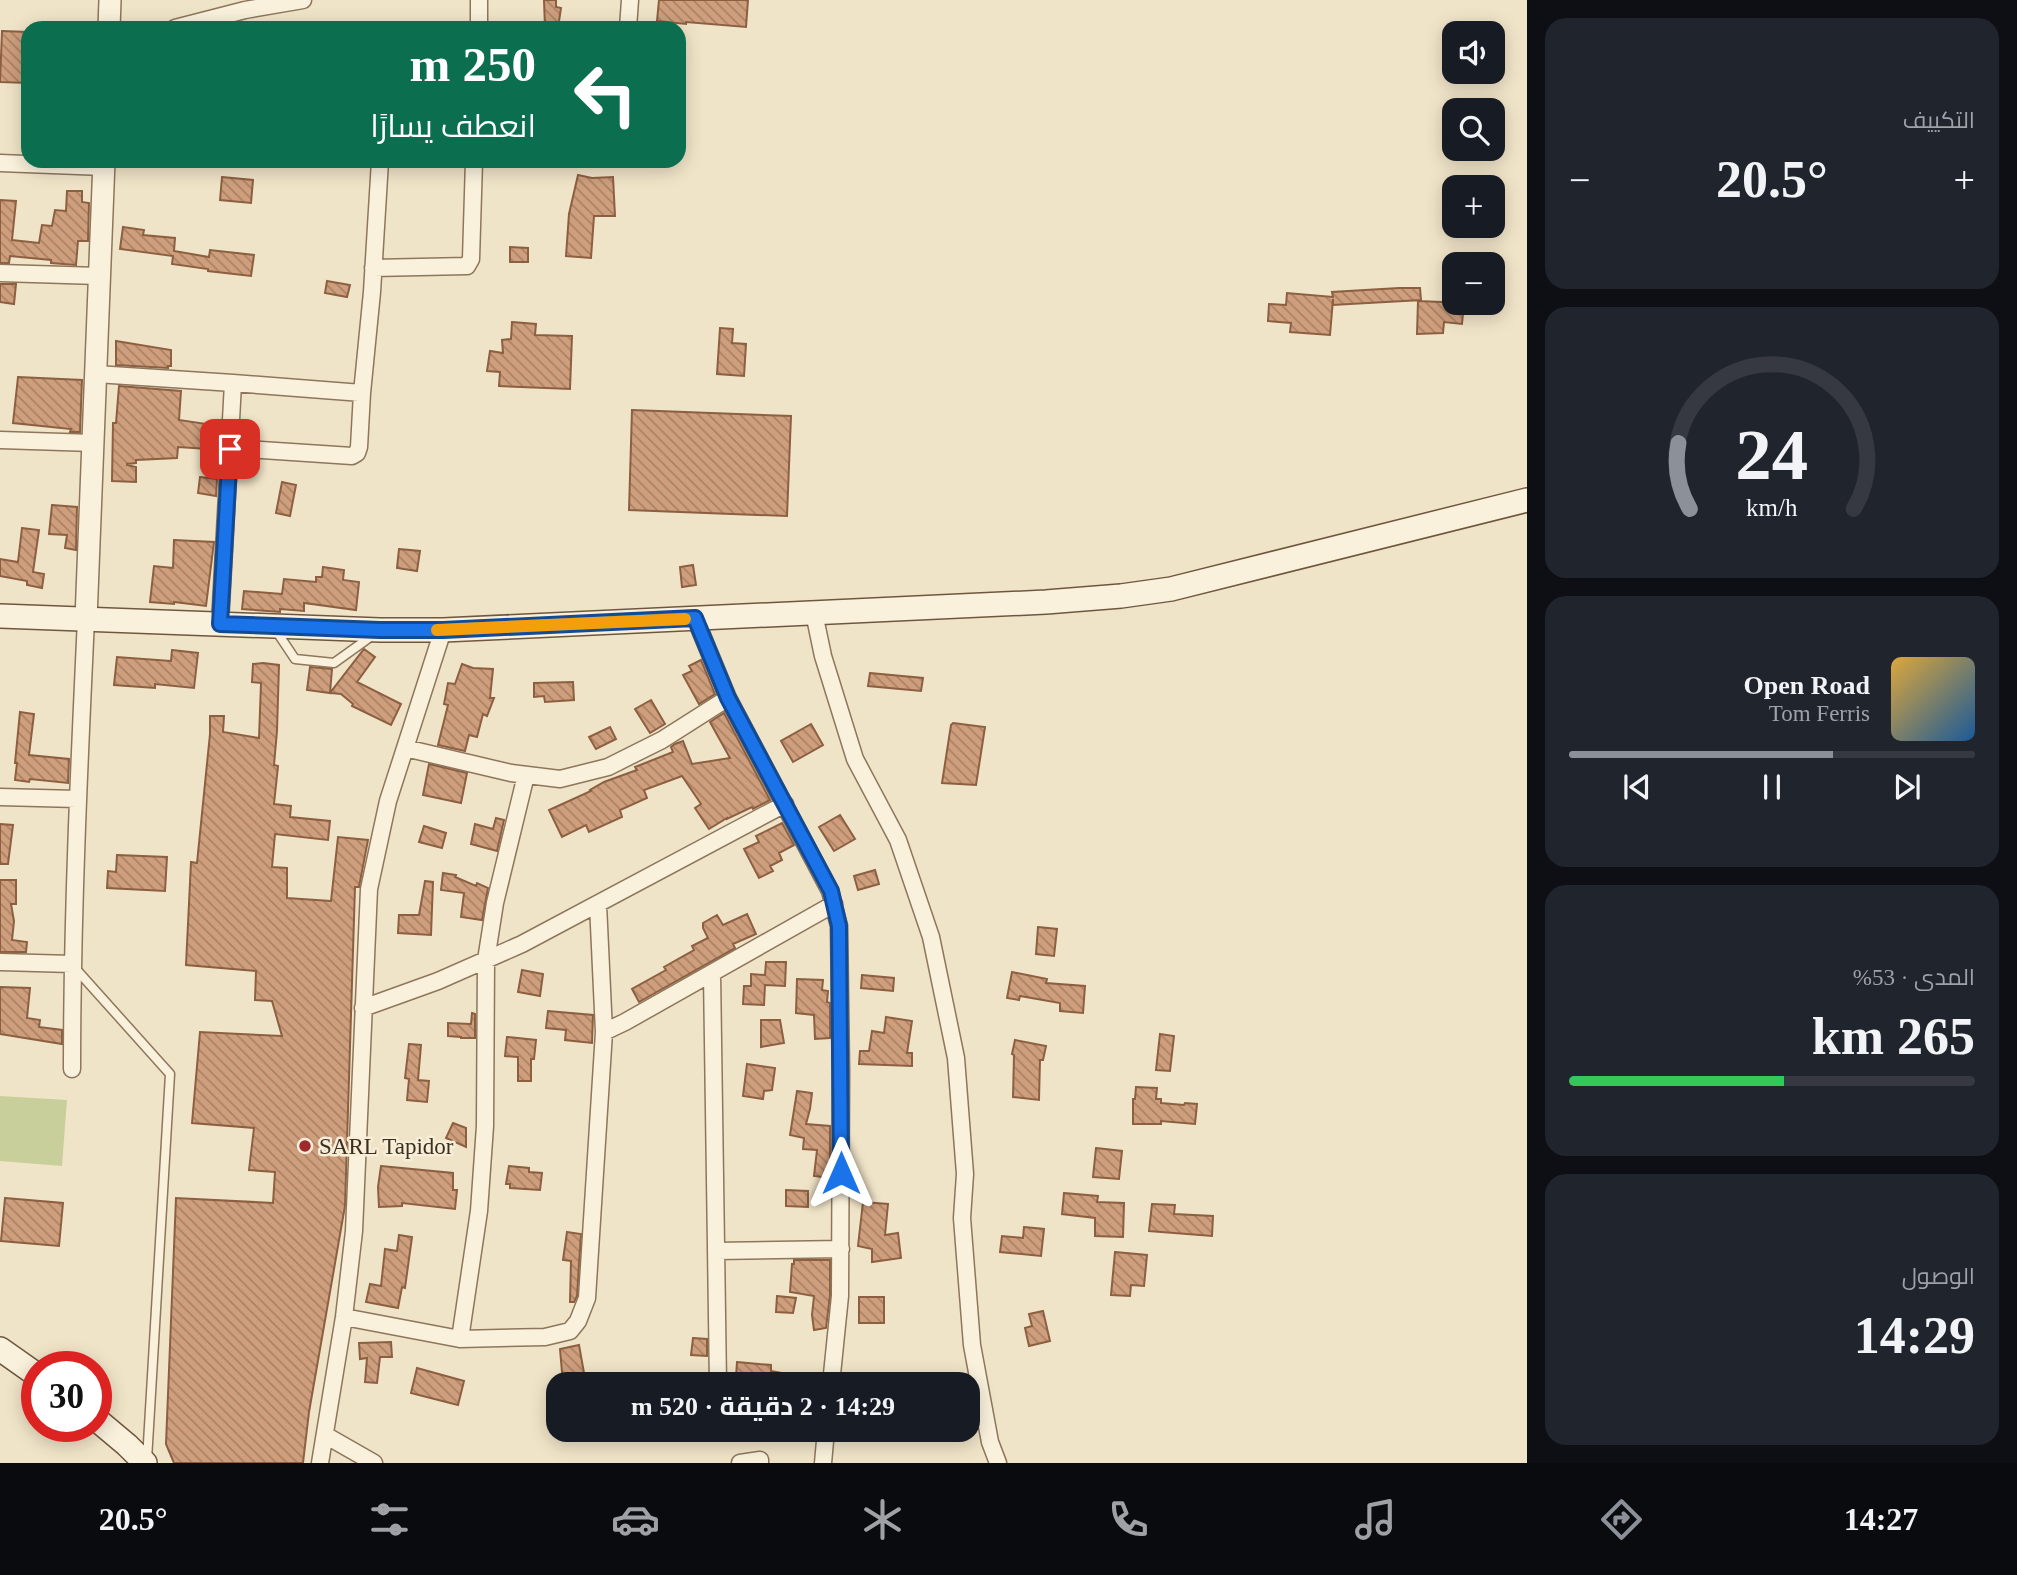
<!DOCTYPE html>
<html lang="ar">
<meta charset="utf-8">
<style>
:root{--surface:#171b24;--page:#20242c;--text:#f1f3f6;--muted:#9ea1a6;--line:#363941;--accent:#8c9099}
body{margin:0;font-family:"Times New Roman",Cairo,serif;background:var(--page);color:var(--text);direction:rtl;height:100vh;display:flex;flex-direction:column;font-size:26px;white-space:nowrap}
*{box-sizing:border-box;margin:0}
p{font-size:23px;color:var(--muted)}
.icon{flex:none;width:38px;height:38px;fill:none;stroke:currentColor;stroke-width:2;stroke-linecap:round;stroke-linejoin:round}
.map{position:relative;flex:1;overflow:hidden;direction:ltr}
.drawer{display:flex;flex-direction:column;gap:18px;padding:18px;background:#0d0f14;width:490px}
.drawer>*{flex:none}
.top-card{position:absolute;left:21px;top:21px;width:665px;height:147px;border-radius:21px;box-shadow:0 4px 18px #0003;direction:rtl;background:#0b6e4f;color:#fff;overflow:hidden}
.fabs{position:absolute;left:1442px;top:21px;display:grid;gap:14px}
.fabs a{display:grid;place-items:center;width:63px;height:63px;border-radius:14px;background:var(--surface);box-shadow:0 4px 18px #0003;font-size:35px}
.speed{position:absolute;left:21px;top:1351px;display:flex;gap:14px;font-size:35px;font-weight:700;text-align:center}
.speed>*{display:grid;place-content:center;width:91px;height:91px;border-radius:50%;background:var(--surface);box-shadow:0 4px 18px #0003;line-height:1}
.speed .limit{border:10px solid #d22;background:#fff;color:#111}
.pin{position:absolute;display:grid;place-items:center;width:60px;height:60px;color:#fff;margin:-30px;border-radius:14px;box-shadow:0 4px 10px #0006}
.me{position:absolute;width:77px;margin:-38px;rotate:0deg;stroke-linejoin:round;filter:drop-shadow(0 0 5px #0008)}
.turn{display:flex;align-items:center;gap:24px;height:147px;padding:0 35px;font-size:32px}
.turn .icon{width:91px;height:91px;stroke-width:2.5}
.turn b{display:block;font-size:49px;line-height:60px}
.big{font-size:52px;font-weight:700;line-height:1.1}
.drawer .tile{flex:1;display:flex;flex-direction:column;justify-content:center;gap:10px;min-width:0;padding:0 24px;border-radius:21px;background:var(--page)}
.drawer .dial{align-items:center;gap:0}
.dial svg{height:182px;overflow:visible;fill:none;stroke:var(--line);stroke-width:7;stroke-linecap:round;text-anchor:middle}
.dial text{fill:var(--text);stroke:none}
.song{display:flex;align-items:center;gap:21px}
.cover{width:84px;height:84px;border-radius:10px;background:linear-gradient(135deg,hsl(40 70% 55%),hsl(210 70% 35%))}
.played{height:7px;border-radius:4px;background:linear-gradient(90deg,var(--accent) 65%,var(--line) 65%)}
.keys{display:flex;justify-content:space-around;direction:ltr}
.heat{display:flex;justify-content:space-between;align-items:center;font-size:38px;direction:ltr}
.charge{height:10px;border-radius:5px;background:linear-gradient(90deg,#34c759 53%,var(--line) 0)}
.trip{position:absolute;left:546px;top:1372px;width:434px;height:70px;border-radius:21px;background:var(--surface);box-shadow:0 4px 18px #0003;font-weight:700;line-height:70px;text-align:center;direction:rtl}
.menu{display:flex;height:112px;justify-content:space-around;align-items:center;background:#090b0e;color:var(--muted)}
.menu .icon{width:49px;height:49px}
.menu .selected{color:var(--accent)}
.menu b{font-size:32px;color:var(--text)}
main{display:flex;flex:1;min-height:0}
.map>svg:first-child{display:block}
.park{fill:#c9cf9b}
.building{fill:url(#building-back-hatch);stroke:#8d5f41;stroke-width:2}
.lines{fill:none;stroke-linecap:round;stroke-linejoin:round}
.service-casing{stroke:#8d765c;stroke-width:11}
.minor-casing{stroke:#8d765c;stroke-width:19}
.tertiary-casing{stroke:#8d765c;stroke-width:24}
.secondary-casing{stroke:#6f573f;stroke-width:26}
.service{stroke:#faf1dc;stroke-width:8}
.minor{stroke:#faf1dc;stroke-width:16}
.tertiary{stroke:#faf1dc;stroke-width:21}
.secondary{stroke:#faf1dc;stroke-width:23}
.route-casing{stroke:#114b97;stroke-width:18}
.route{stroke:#1a73e8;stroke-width:12}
.slow{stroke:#f59e0b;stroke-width:12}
.poi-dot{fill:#9e2a2b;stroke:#f7eed8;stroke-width:2.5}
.labels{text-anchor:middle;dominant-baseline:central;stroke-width:5;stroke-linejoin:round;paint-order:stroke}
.poi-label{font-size:23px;fill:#3d2e20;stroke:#f7eed8;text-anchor:start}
</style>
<main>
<section class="drawer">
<div class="tile"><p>التكييف</p>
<div class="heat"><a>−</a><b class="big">20.5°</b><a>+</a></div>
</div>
<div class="tile dial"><svg viewBox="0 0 100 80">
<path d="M14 69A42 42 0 1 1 86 69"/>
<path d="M14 69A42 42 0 0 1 9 40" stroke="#8c9099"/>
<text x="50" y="56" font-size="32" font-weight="700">24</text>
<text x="50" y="72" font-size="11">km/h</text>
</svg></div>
<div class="tile">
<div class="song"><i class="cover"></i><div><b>Open Road</b><p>Tom Ferris</p></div></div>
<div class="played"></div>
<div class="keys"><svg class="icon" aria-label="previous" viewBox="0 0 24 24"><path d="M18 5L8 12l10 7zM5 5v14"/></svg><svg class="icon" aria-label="pause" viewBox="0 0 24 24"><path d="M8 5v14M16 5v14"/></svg><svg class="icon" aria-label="next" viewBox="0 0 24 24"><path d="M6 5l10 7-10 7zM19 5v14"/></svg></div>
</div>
<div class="tile"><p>المدى · 53%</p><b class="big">265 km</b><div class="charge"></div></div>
<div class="tile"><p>الوصول</p><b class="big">14:29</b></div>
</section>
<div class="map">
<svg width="1527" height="1463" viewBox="0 0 1527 1463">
<defs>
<pattern id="building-back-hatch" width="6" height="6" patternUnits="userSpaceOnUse" patternTransform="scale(1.75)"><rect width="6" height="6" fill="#cf9f7d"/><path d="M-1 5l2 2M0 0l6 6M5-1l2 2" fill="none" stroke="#a98266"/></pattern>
</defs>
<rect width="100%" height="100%" fill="#f0e4c8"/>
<!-- park -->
<path class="park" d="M0,1096L67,1100L62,1166L0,1161Z"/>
<!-- building -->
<path class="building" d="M544,0H556V7L561,8L558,28H545Z
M659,0H748L746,27L686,22V24L657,21Z
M2,31L28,32V83L0,82Z
M578,175L592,178L613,177L615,216H594L591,258L566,256L569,214Z
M222,177L253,180L251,203L220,200Z
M67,191H82V202L89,203L88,241H78L76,265L51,263V260L10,256L9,263H0V200L16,201L12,240L39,243L42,225L52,226L55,210L66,211Z
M123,227L144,230L143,235L175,238L174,251L209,257L210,250L254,255L251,276L208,271V269L172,264L173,256L120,249Z
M510,247L528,248V262H510Z
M327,281L350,285L347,297L325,293Z
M0,284H16L14,304L0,302Z
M1399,288H1420L1421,300L1333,305V299L1330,335L1290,332L1291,323L1268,321L1269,304L1286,305L1287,293L1333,297L1332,292Z
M1418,301L1464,303L1462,324L1444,322L1443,333L1417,334Z
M512,322L536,324L535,335L572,336L570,389L499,386L500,372L487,371L490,351L503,353L502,340L511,339Z
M720,328L733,329L732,343L746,344L744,376L717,374Z
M116,341L171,350V366H168V368L116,365Z
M18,377L82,380L80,432H70L71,429L13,423Z
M119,386L181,391L179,420L220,426L219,453L209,454L208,449L178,447L177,458L136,460V463L127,464V465L136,467V482L112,481L113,423H116Z
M632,410L791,416L787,516L629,510Z
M200,477L217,479L216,496L198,493Z
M282,482L296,485L290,516L276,513Z
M52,505L77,507L76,550L65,548L67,535L49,534Z
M22,528L39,530L33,572L44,574L42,588L27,585V581L0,576V559L18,562Z
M174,540L214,542L206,606L174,602V604L150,602L154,566L173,568Z
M399,549L420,551L417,571L397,568Z
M693,565L696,585L682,587L680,567Z
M323,567L344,570L343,580L359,582L356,610L304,603V611L280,609V612L242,609L244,591L282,594L284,579L316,582V577H322Z
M364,649L375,657L357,682L401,704L391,725L352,706L353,704L341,694L330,693Z
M172,650L198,653L194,688L155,684V688L114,685L117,657L171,661Z
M701,660L715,694L699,704L683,675L692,671L689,666Z
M263,663L279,665L277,731L274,765L278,766L274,804L291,806L290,817L330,821L328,840L275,834L272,867L287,868V898L331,901L338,837L368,840L359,887H355L345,1206L309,1412L303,1463H174L166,1444L176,1198L273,1203L275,1172L249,1170L254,1128L192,1123L200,1032L282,1036L272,1001L255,1000L256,971L186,965L191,862L197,863L210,734V716H224L223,732L259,738L261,683L252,682L253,664Z
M462,664L473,668L493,669L490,698H494L487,716L483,714L477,737L469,735L465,751L438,745L448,705L444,704L448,683L455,684Z
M310,667L332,669L330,693L307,690Z
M870,673L923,678L921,691L868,686Z
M573,682L574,700L545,702L544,696L534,697V683Z
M651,700L665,724L650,733L635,709Z
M20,712L34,714L29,755L69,759L68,783L30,779L29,782L15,780L17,763H15Z
M724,713L770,800L753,809L752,807L727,819V818L709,829L695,808L701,804L682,776L644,790L647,798L620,810L622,817L589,832L586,825L562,837L549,810L591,791L590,790L604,782L637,770L635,767L673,752L671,747L675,744L683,741L692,764L730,758L710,722Z
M953,723L985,727L976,785L942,783L951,725Z
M811,724L823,745L793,762L781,741Z
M610,727L616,739L596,749L589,737Z
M429,764L467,773L461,803L423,795Z
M840,815L855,839L834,851L819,827Z
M496,818L504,820L497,851L471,844L475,824L493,829Z
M782,823L794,845L779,853L782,860L770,866L773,871L759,878L744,849L759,842L756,836Z
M0,824L13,825L8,864H0Z
M424,826L446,833L442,848L419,842Z
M117,855L167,857L165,891L107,888L108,871L116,872Z
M875,870L879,884L858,890L854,876Z
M443,873L456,875L455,877L476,886L477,883L488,888L482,920L461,917L464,893L441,890Z
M0,880H16V904H11L14,921L12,940L27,942L26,952H0Z
M425,881L433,882L431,935L398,933L399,915H419Z
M747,914L756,934L733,944L735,948L639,1002L632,989L666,970L664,967L694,950L692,946L708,938L703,928V923L717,915L723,925Z
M1038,927L1057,929L1054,956L1036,954Z
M766,962H786L785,986L765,985L764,1005L743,1004L744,986H751V974L765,975Z
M522,970L543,974L540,996L518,992Z
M1012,972L1047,979L1046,983L1085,986L1083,1013L1060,1011V1003L1020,996L1019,1000L1007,998Z
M862,975L894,978L893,991L861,988Z
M797,979L823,980L822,990L828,991L827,1002L830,1003V1038L815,1039L814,1015L796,1013Z
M0,987L30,988L27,1018L40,1020L39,1027L62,1030V1044L0,1034Z
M548,1011L593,1015L592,1043L565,1040L566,1030L546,1028Z
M472,1013L475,1014V1038H461V1037L448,1036V1023L471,1024Z
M886,1017L912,1021L907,1053H912V1066L859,1064L860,1051H869L872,1031L884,1033Z
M761,1020H780L784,1043L761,1047Z
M1160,1034L1174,1036L1170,1071L1156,1070Z
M507,1037L536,1040L534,1059H531V1081H518V1057L505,1056Z
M1015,1040L1046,1046L1043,1060H1040L1039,1100L1013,1097L1014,1055L1012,1054Z
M409,1044L421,1045L418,1080L429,1081L427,1102L407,1100L409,1079L405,1078Z
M747,1064L775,1068L772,1090L764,1091L763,1099L743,1096Z
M1136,1087L1157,1088L1156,1099H1161V1103L1184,1105L1185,1103L1197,1104L1195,1124L1161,1121V1124H1133V1099H1135Z
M797,1091L812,1093L810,1109L806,1124L830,1126V1178L814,1176L817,1150L803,1149L804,1138L790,1135Z
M453,1123L466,1128V1147L446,1138Z
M1096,1148L1122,1151L1119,1179L1093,1177Z
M381,1166L453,1173V1190H457L455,1209L402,1203V1206L379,1207L378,1187Z
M509,1166L529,1168V1172L542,1173L540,1190L510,1188V1184H506Z
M786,1190L808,1191V1207L786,1206Z
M1064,1193L1098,1196L1097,1202L1124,1203L1123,1237L1095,1236V1218L1062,1214Z
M5,1198L63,1203L59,1246L1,1241Z
M863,1202L888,1204L885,1235L898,1233L901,1258L872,1262V1249L858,1246Z
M1152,1204L1175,1205L1174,1214L1213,1216L1212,1236L1149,1231Z
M1024,1227L1044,1229L1041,1256L1000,1252L1002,1236L1023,1238Z
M567,1232L581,1234L577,1296L574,1302H570L571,1261L563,1260Z
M399,1235L412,1237L405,1288L402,1287L398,1308L366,1302L370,1284L381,1286L385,1249L397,1251Z
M1115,1252L1147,1255L1144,1286L1131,1285L1130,1296L1111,1295Z
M794,1260H830V1295L826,1328L814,1330L812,1315L814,1296L790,1292L792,1264H794Z
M777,1296L796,1298L793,1313L776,1312Z
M859,1297H884V1323H859Z
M1043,1311L1050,1341L1029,1346L1025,1328L1032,1326L1029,1314Z
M693,1338L707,1339V1356L691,1355Z
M391,1342L392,1357H380L377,1383L365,1382L367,1358L360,1359L359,1343Z
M579,1345L586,1384H563L560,1349Z
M737,1362L771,1365V1371L782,1373L780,1384H762L763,1379L736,1377Z
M417,1368L464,1381L458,1405L411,1393Z"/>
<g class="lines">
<defs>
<path id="service" d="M275,629L295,659L334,663L373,635
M75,968L170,1074L147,1460"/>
<path id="minor" d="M479,0V28
M175,28L245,10L303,0
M628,28L630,0
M0,163L104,167
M373,268L467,266L471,259L474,161
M0,273L99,276
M96,374L233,383L220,624
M233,383L362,393L372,292L380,161
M0,440L93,443
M230,448L352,456L357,453L359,447L362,393
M814,613L823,656L855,759L898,840L931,937L956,1058L965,1174L962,1218L972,1345L990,1442L998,1463
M695,618L728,698L830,891L839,926L841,1071L840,1296L831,1384
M405,748L511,773L560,779L608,767L662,740L728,698
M0,797L77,799
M0,962L72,964
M712,973L718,1384
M363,1008L438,981L522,944L785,804
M604,1032L625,1022L834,904
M72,1069C72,919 79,769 86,619
M716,1251L841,1249
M344,1317L460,1339L545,1337L570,1331L578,1321L587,1298L604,1032L598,904
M460,1339L479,1211L485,1126L486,960L495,903L526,775
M325,1435L374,1463
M320,1463L344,1317L354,1231L369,889L388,801L443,630
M740,1463L760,1460V1463
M823,1463L826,1430"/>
<path id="tertiary" d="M109,28L110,0
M86,619L104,161"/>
<path id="secondary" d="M0,616L380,630H443L1046,602L1121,596L1171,589L1527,500
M0,1349L37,1375
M96,1419L127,1445L145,1463"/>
</defs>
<!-- service casing -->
<use href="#service" class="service-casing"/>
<!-- minor casing -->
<use href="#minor" class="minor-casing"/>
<!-- tertiary casing -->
<use href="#tertiary" class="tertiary-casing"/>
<!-- secondary casing -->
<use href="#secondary" class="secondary-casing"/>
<!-- service -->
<use href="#service" class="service"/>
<!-- minor -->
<use href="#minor" class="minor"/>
<!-- tertiary -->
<use href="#tertiary" class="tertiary"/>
<!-- secondary -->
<use href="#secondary" class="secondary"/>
</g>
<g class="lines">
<defs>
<path id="route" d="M230,449L220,624L380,630H443L695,618L728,698L831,891L839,926L841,1173"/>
</defs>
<!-- route casing -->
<use href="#route" class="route-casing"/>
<!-- route -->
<use href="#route" class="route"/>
<!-- slow -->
<path class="slow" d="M437,630L685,619"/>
</g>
<!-- markers -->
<circle class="poi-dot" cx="305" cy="1146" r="7"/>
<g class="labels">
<!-- poi labels -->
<g class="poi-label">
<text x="319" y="1146">SARL Tapidor</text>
</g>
</g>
</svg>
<div class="fabs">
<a><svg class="icon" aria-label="sound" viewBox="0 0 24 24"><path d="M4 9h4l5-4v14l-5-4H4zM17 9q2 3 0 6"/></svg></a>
<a><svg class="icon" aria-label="search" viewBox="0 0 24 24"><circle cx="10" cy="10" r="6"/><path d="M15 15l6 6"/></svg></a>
<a>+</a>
<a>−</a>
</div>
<div class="speed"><div class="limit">30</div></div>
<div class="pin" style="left:230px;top:449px;background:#d93025"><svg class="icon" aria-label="arrive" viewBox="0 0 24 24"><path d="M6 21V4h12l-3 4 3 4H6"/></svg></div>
<svg class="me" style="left:841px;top:1173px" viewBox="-20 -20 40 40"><path d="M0-17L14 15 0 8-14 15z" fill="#1a73e8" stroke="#fff" stroke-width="4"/></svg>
<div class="trip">14:29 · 2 دقيقة · 520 m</div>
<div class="top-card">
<div class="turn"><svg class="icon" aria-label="left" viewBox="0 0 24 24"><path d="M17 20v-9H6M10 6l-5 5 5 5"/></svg><div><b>250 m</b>انعطف يسارًا</div></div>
</div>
</div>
</main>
<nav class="menu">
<b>14:27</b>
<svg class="icon selected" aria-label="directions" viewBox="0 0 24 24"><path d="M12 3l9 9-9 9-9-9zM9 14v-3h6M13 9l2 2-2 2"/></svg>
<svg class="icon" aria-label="music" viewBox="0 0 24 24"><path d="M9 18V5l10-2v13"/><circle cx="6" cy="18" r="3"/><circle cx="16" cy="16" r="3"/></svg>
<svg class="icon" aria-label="phone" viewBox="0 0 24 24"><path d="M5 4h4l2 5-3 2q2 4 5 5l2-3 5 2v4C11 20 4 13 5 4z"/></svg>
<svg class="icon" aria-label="climate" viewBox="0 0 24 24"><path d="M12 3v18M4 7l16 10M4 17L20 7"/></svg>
<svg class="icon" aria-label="car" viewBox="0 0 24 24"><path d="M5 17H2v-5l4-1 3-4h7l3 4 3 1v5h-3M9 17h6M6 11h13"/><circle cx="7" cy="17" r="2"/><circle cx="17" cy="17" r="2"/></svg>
<svg class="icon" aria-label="filters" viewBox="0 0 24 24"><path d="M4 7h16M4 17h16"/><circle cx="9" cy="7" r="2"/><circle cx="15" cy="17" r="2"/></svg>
<b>20.5°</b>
</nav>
